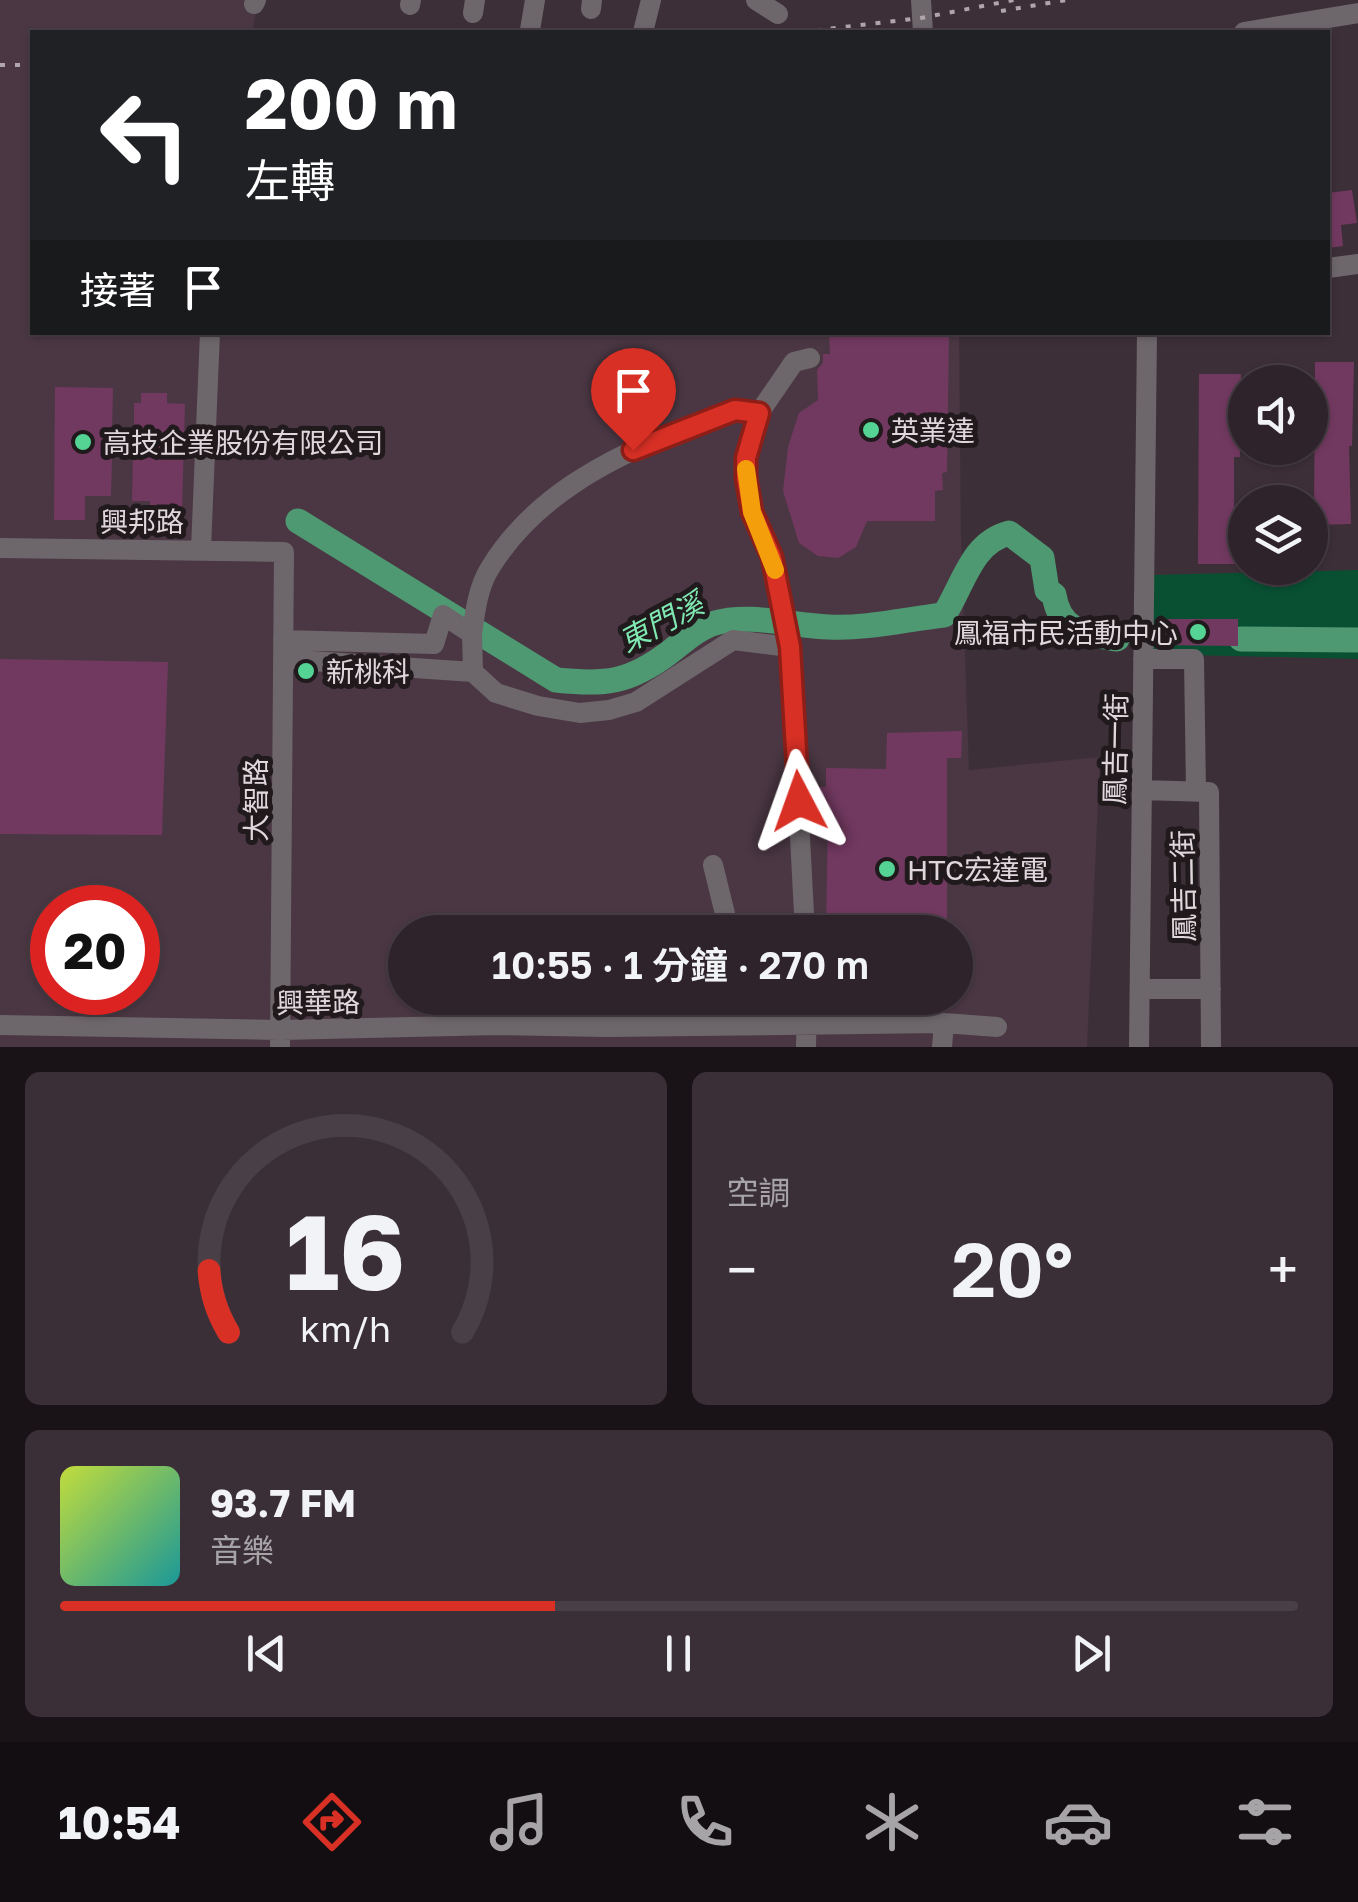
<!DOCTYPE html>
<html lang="zh-TW">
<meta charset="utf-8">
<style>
:root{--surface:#2e232a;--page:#3a2f36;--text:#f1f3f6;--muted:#a7a4a8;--line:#494047;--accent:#d93025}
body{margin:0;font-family:"Golos Text","Noto Sans TC",sans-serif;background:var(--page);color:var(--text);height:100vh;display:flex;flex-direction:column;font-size:38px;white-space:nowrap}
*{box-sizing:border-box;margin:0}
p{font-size:32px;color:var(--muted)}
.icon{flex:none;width:55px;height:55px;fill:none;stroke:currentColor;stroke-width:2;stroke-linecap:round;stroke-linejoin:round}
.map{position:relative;height:1047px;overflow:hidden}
.side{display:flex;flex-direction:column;gap:25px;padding:25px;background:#191317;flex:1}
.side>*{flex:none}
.guide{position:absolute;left:30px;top:30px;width:1300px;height:305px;border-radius:0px;box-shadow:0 2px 8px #0004,0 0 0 2px var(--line);background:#202124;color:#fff;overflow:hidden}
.buttons{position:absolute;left:1228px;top:365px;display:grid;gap:20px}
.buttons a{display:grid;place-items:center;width:100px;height:100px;border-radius:50%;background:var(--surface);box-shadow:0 2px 8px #0004,0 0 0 2px var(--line);font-size:50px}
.speed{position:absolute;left:30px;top:885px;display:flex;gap:20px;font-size:50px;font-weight:700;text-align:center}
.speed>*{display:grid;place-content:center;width:130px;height:130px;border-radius:50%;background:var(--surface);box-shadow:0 2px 8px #0004,0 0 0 2px var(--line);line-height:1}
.speed .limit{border:15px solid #d22;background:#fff;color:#111}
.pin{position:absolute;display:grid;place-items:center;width:85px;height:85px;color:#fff;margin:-102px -42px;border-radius:50% 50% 50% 0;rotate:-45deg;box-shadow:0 0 10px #0007}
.pin .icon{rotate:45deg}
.me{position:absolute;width:110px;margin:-55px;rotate:356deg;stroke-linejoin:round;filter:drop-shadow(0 0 8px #0008)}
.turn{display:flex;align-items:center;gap:35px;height:210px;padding:0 50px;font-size:45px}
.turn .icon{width:130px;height:130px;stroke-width:2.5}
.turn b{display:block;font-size:70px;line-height:85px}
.then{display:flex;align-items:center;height:95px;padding:0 50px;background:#0003;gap:20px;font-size:38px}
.big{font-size:75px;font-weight:600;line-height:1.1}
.side .tile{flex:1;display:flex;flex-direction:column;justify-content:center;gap:15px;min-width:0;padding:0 35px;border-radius:15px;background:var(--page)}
.side .dial{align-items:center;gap:0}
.dial svg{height:260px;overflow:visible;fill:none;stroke:var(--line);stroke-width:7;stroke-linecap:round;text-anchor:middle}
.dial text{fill:var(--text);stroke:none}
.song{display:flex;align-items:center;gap:30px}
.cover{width:120px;height:120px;border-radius:15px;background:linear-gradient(135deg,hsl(70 70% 55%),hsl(180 70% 35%))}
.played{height:10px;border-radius:5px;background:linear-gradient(90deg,var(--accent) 40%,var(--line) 40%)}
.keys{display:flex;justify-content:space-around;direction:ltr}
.heat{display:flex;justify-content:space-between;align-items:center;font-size:55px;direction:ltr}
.side .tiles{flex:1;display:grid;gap:25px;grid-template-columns:1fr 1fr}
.tile:last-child{grid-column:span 2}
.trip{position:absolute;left:388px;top:915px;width:585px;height:100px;border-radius:50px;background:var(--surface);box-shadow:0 2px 8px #0004,0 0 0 2px var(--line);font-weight:600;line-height:100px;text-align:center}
.tabs{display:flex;height:160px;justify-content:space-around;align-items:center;background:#120e11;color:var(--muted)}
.tabs .icon{width:70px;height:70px}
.tabs .selected{color:var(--accent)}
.tabs b{font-size:45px;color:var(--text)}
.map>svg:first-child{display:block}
.built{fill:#4a3743;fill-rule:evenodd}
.green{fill:#095033}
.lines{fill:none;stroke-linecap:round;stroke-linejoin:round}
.river{stroke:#4e9972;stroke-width:25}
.building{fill:#723960}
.minor{stroke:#6d676b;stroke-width:20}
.rail{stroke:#b0a5ac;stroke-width:4;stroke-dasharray:5 10;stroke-linecap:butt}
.route-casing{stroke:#8d1f18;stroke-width:25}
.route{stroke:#d93025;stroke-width:18}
.slow{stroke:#f59e0b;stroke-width:18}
.poi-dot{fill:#54d395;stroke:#201a1d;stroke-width:4}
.labels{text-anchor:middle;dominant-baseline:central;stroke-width:10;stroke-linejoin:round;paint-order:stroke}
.poi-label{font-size:28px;fill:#e0d7dd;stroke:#201a1d;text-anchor:start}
.street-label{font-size:28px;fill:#e0d7dd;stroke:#201a1d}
.water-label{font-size:30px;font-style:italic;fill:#7fe8b1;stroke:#201a1d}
</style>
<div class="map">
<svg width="1358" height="1047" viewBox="0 0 1358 1047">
<rect width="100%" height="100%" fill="#3d2f38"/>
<!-- built -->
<path class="built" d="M0,0H257L253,32H32V332L959,333L961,539L969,770L1100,757L1087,1047H0ZM52,908H138V992H52ZM405,932H955V998H405Z"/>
<!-- green -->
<path class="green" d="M1358,570V659L1151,654L1152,575Z"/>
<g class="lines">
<!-- river -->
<path class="river" d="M298,521L556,680C606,685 629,683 670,652C684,641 698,628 715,623C750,613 793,626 829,627C866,629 907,619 944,615C964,584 971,543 1009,533L1042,558L1047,590L1054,595C1060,632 1085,634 1117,639
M1241,639L1358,640"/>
</g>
<!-- building -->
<path class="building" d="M1352,190L1357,223L1341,225L1343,246L1328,248V193Z
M829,332H949L947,472L942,473L943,490L935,491V521H867L856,547L838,558L818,556L799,543L783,491L788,447L799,413L818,400L817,370L823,363V354H830Z
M1315,362H1354L1352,446H1349L1351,524L1314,525Z
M1199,374H1241L1240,457H1234V543H1239V564H1198Z
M55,387L113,388L112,429L134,430V403H141V393H167V403L185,404L182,510L163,509V505H150V501H132L133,456H112L111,496H85V520H54Z
M1158,619H1238V646L1158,645Z
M0,659L168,662L162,835L0,834Z
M962,731L961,758H947V932H826L828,811H817V787H826V768L886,769L887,733Z"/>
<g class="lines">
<!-- minor -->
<path class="minor" d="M756,0L778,14
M921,0L923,32
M254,4L256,0
M410,5L411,0
M591,9L592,0
M473,13L475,0
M530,30L535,0
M643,32L651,0
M1244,32L1358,13
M1328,268L1358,264
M0,548L284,552L280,1047
M201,549L210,332
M472,634C475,612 478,587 490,568C532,499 606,459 679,431C709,420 726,409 759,413
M283,659L473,672L472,634L443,615L434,644L283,640
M1143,659H1194L1196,791
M473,672L496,693L538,706L580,713L609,710L636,702L733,640L790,647
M1142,790L1209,792L1211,1047
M713,865L726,918L725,932
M805,932L790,647L772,557L752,512L746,478V458L759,413L794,362L810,358
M1140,989H1211
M601,998L600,1012L606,1027
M0,1025L280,1030L499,1025L606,1027L944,1023L997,1027
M806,1047L807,998
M942,1047L944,1023
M1139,1047L1147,332"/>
<!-- rail -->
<path class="rail" d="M1001,11L1066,0
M801,32L921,18L1014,0
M0,65H32"/>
</g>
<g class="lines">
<defs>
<path id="route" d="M633,450L735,410L759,413L746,458V478L752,512L772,557L790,647L799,801"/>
</defs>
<!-- route casing -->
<use href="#route" class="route-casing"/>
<!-- route -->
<use href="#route" class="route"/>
<!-- slow -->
<path class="slow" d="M746,469L752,512L775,570"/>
</g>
<!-- markers -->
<g class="poi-dot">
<circle cx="871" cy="430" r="10"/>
<circle cx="83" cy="442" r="10"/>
<circle cx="1198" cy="632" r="10"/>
<circle cx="306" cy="671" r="10"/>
<circle cx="887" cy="869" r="10"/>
</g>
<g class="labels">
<!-- poi labels -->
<g class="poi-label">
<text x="891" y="430">英業達</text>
<text x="103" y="442">高技企業股份有限公司</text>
<text x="1178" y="632" text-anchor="end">鳳福市民活動中心</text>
<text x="326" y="671">新桃科</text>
<text x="907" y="869">HTC宏達電</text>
</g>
<!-- street labels -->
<g class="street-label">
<text x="142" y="521">興邦路</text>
<text transform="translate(1115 749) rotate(-89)">鳳吉一街</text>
<text transform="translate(255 800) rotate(-90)">大智路</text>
<text transform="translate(1183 886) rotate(-91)">鳳吉二街</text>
<text transform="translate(318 1002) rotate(-1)">興華路</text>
</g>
<!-- water labels -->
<g class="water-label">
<text transform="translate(661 622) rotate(-28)">東門溪</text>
</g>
</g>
</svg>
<div class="buttons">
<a><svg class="icon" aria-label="sound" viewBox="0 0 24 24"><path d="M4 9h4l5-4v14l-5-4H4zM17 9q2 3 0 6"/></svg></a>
<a><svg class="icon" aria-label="layers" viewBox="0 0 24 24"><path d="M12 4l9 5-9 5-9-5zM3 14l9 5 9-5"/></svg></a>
</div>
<div class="speed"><div class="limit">20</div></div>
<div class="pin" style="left:633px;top:450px;background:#d93025"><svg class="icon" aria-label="arrive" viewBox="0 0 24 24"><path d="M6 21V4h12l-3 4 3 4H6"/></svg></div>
<svg class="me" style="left:799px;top:801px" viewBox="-20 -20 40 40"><path d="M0-17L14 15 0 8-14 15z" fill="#d93025" stroke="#fff" stroke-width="4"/></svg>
<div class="trip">10:55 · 1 分鐘 · 270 m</div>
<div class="guide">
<div class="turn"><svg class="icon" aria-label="left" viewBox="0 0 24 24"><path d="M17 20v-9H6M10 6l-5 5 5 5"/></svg><div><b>200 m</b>左轉</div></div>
<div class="then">接著<svg class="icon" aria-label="arrive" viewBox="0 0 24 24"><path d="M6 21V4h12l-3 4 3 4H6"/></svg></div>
</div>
</div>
<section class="side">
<div class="tiles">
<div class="tile dial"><svg viewBox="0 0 100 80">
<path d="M14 69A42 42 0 1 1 86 69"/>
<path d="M14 69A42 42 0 0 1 8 50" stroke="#d93025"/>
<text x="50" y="56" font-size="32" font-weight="700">16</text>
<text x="50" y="72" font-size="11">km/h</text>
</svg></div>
<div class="tile"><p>空調</p>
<div class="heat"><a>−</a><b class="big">20°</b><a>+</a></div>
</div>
<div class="tile">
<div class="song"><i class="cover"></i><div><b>93.7 FM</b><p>音樂</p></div></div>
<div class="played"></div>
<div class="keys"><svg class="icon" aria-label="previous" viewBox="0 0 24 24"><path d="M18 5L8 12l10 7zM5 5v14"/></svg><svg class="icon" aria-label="pause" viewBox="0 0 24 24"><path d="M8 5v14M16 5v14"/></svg><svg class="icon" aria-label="next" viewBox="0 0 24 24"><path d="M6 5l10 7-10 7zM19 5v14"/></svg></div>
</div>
</div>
</section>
<nav class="tabs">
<b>10:54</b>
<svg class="icon selected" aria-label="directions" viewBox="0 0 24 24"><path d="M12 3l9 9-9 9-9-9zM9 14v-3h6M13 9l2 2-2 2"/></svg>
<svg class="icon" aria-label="music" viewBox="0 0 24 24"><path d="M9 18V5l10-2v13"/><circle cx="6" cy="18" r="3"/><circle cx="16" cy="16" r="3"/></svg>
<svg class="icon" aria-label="phone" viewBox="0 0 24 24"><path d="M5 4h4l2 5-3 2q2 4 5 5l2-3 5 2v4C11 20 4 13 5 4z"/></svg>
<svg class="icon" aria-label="climate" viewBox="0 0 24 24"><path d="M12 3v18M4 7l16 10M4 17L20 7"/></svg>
<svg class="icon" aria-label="car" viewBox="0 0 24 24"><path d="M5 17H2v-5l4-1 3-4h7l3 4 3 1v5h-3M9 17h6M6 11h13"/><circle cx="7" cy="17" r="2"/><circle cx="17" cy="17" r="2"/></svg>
<svg class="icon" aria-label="filters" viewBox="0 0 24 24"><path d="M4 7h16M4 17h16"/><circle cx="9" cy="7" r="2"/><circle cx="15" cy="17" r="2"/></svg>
</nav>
